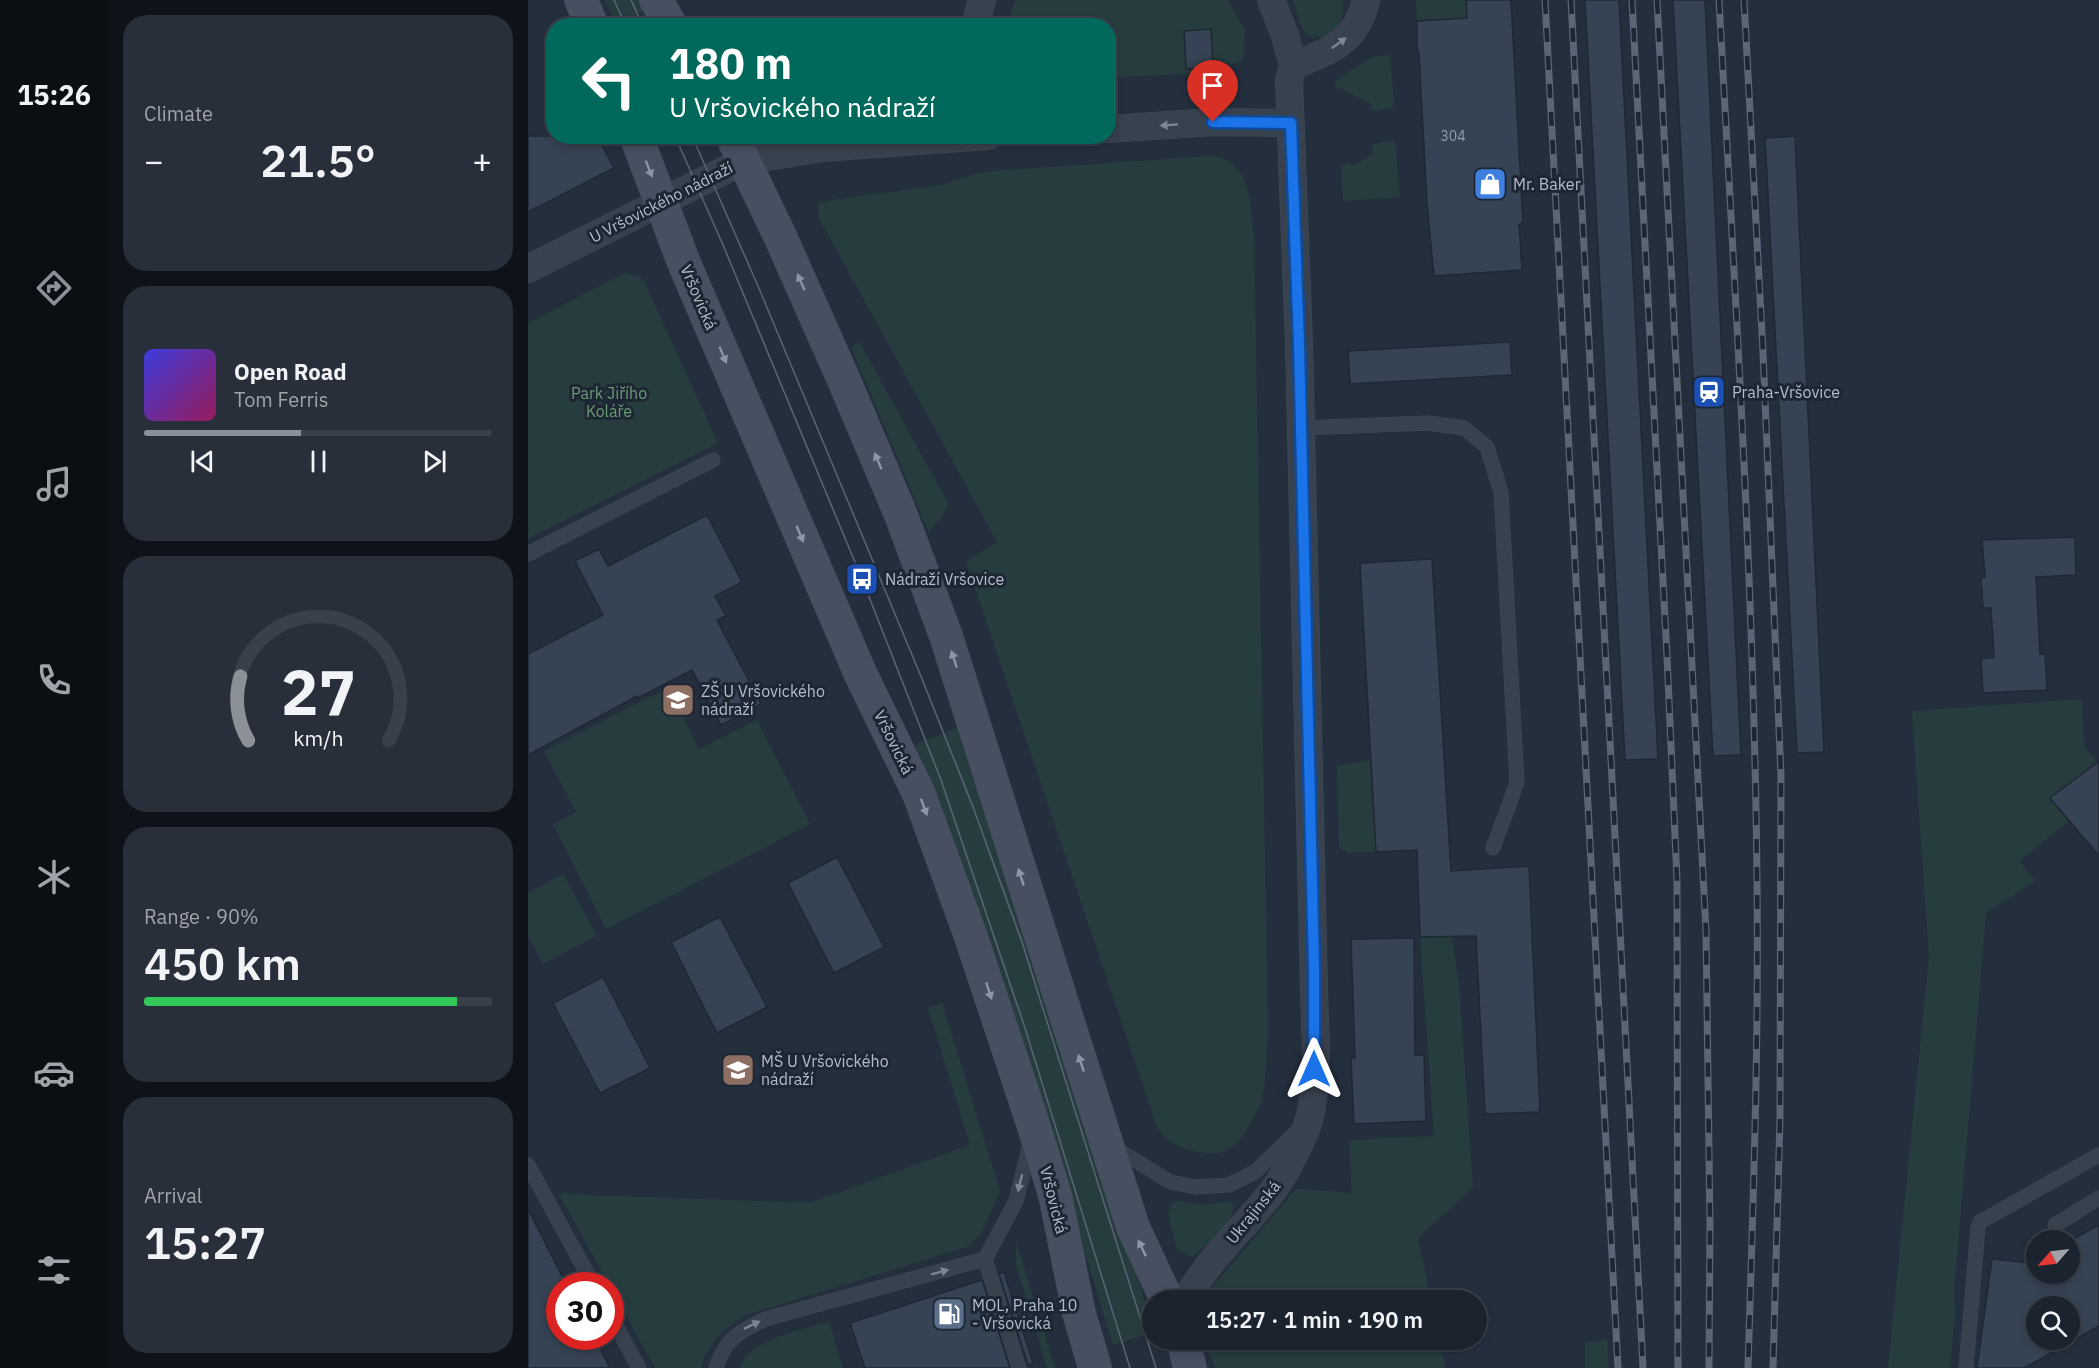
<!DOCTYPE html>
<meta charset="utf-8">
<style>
:root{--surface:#1b232e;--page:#282f3a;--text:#f1f3f6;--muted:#a0a4aa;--line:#39404a;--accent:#8c9099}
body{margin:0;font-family:"IBM Plex Sans",sans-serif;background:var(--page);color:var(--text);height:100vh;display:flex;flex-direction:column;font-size:22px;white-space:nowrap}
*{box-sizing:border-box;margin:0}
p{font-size:20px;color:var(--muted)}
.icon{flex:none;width:33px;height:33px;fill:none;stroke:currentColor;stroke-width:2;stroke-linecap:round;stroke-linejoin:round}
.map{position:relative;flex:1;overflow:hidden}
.side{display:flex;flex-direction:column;gap:15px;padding:15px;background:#0f1319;width:420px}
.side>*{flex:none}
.top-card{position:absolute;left:18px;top:18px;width:570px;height:126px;border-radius:24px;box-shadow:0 3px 9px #0003,0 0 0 2px var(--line);background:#00695c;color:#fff;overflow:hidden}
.needle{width:39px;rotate:242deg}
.tools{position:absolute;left:1498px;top:1230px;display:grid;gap:12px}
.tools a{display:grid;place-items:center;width:54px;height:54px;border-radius:50%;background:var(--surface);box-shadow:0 3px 9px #0003,0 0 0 2px var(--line);font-size:30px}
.speed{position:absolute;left:18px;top:1272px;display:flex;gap:12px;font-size:30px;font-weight:700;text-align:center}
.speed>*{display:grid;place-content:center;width:78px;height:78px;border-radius:50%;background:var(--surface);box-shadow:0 3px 9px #0003,0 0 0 2px var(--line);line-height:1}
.speed .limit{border:9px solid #d22;background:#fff;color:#111}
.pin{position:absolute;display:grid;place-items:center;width:51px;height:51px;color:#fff;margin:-62px -26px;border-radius:50% 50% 50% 0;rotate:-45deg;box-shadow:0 0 6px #0007}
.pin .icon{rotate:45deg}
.me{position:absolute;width:66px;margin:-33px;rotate:0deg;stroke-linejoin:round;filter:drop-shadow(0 0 4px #0008)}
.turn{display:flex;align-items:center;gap:21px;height:126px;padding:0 24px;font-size:27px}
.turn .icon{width:78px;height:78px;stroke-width:2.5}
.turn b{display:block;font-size:42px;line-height:51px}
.big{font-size:45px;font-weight:600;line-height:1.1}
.side .tile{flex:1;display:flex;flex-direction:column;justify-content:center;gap:9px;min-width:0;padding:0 21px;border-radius:24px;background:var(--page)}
.side .dial{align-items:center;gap:0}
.dial svg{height:156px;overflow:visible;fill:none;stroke:var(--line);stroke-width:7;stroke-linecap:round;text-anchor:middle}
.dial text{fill:var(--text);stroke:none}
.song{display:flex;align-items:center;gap:18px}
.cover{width:72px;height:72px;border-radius:9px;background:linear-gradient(135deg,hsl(240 70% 55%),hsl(330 70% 35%))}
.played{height:6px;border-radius:3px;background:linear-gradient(90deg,var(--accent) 45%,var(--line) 45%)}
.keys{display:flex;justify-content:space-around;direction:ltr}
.heat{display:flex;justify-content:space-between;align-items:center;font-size:33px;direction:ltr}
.charge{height:9px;border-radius:4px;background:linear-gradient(90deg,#34c759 90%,var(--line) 0)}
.trip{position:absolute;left:614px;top:1290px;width:345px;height:60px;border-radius:30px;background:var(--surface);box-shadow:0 3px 9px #0003,0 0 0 2px var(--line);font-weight:600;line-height:60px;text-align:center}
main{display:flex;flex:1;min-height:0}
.menu{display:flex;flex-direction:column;width:108px;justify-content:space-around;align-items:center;background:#0b0e12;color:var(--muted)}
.menu .icon{width:42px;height:42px}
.menu .active{color:var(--accent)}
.menu b{font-size:27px;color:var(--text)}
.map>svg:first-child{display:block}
.green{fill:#263c3f;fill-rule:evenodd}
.building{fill:#364354;stroke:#1f2835;stroke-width:1.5;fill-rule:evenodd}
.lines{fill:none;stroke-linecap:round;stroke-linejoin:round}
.lane-casing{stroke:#414a57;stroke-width:15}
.street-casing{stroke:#414a57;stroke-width:28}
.secondary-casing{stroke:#414a57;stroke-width:34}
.lane{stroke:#38414e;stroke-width:14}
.street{stroke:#38414e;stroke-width:27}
.secondary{stroke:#465061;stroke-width:33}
.tram{stroke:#5a6575;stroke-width:1.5}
.rail-casing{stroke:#5a6575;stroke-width:7}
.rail{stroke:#1d2633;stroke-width:4.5;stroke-dasharray:14;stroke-linecap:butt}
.oneway{fill:#7c8592}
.oneway2{fill:#8e96a5}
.route-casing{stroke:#114b97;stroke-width:15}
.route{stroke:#1a73e8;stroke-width:10}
.labels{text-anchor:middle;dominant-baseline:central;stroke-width:6;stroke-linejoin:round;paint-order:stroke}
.number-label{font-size:14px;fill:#929caa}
.poi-label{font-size:16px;fill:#b4bcc9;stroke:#1d2633;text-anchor:start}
.street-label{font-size:16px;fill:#b4bcc9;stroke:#1d2633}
.park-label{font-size:16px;fill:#6b9a76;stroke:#1d2633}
</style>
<main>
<nav class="menu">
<b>15:26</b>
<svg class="icon active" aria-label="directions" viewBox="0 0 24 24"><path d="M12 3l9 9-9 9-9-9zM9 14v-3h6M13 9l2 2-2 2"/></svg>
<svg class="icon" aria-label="music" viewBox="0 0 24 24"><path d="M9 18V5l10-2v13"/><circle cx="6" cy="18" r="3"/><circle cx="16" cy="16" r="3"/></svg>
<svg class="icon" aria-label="phone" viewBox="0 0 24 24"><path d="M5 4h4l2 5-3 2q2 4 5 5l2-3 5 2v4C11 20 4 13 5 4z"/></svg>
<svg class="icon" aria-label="climate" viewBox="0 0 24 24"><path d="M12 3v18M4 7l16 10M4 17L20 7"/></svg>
<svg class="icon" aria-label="car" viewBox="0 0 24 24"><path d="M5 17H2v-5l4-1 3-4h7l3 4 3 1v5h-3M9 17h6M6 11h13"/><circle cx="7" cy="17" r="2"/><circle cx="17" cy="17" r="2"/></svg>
<svg class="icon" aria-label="filters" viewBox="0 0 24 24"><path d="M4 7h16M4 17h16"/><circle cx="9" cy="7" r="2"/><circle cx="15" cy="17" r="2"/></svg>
</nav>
<section class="side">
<div class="tile"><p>Climate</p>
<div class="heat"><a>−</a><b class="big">21.5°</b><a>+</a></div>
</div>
<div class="tile">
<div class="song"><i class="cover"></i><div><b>Open Road</b><p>Tom Ferris</p></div></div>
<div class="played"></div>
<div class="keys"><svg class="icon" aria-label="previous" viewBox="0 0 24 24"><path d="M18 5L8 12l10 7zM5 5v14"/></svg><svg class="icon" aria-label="pause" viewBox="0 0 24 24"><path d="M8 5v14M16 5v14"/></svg><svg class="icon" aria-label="next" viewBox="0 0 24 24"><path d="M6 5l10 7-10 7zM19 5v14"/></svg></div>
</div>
<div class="tile dial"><svg viewBox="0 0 100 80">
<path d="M14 69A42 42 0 1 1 86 69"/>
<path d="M14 69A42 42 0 0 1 10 36" stroke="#8c9099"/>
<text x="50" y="56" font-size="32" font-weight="700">27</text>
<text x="50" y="72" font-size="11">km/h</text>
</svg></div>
<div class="tile"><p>Range · 90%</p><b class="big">450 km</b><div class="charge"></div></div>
<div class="tile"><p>Arrival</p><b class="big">15:27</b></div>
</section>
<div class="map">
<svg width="1571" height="1368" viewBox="0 0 1571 1368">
<rect width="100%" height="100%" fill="#242f3e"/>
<!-- green -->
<path class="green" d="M77,0H111L116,11L88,24Z
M487,0H699L717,30L715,60L688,72L581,78L580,26H479ZM683,30L685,68L658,69L656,31Z
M765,0H815C816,8 815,15 812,23C806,35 786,44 776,31C771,24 768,9 765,0Z
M888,0H938L939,18L889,21Z
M862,55L866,107L847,111L842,109L844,104L813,88L809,90L807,81L844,57Z
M867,141L872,197L815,201L813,167L821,161L825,166L846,154L843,146L849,143Z
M682,156C688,157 695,158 700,161C725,175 722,211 726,235L740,1034C738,1054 738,1075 735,1094C733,1104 729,1112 724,1120C712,1143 700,1158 671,1152C652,1149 640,1143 629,1127L438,562L469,542L291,218L290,204L303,200L414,185L450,173L466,171Z
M98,273L115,279L190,443L0,538V323Z
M331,341L421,505L401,533L323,347Z
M140,688L171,749L229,720L282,824L78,929L25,824L48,812L16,751Z
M1554,699L1556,747L1570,762L1522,798L1541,821L1491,861L1507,881L1458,913L1426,1292L1427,1313L1422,1368H1360L1401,957L1384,711Z
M434,726L624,1323V1333L585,1345L524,1144L432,864L387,744Z
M842,760L848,852L820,853L811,848L809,766Z
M35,874L69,936L15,964L0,936V893Z
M924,936L931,985L945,1187L890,1238L903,1300H680L687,1284L768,1189L824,1193L821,1140L906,1136L892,937Z
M414,1003L472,1191L453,1234L441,1246L219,1315C196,1327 180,1342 173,1368H127L31,1194L282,1203L442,1145L400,1008Z
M649,1201L678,1205L695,1202L705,1203C707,1226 680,1243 664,1257L649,1250L640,1214L643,1204Z
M488,1241L527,1368H519L488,1265Z
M301,1322L315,1368H211C221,1339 274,1330 301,1322Z
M1079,1339L1081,1368H1057V1343Z
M678,1340H912L918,1368H687Z"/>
<!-- building -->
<path class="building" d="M938,0H983L995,223L991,224L994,270L906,276L899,203L891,55L889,48V21L939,18Z
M1057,0H1091L1130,759L1097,760Z
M1145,0H1177L1213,755L1185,756Z
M683,29L685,68L658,69L656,31Z
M0,136H69L86,168L0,212Z
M1267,136L1296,752L1269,753L1237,138Z
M982,342L984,375L822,384L820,351Z
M179,515L214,582L187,596L198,616L189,620L233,704L193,725L164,670L110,698L109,696L0,755V654L75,615L47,561L71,549L80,566Z
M1547,537L1548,575L1508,577L1512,654H1517L1519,690L1455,693L1453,659L1466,657L1463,608H1455L1453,578L1457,577L1454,540Z
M904,559L923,871L1001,866L1012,1112L957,1114L948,936L892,937L889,850L848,852L832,563Z
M1571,761V856L1522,798Z
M309,857L356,947L306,973L260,883Z
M192,917L239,1007L189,1033L143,942Z
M886,938L887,1055H896L898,1121L826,1124L823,1058H827L823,939Z
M75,977L122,1068L72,1093L25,1003Z
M0,1209L39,1286H32V1336H66L82,1368H0Z
M1571,1225V1326L1496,1368H1449L1464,1259L1502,1263L1509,1259V1274H1542V1241ZM1509,1306H1542V1340H1509Z
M476,1272L505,1363L500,1365L471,1274Z
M454,1280L482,1368H337L322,1323Z"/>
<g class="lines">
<defs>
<path id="lane" d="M773,428L900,423L936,428L959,447L973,492L989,783L965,848
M0,554L185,460
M584,1146L642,1182L668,1187L701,1185L727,1172L766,1134
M0,1165L66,1286
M1527,1225L1571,1198
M82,1315L111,1368
M188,1368C197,1339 211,1332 237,1319L457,1259
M491,1368L457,1259L488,1201L503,1140
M1438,1368L1450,1227L1452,1222L1571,1155"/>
<path id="street" d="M447,26L454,0
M765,66C801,51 829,42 838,0
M580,129L685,122L763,123
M0,269L215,161L293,148L460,136
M658,1300C679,1260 715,1229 743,1193C756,1177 777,1136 782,1116C791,1076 787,1029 786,989L771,344L761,81L765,66L757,35L743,0"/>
<path id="secondary" d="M53,0L64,26
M128,0L143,26
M108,136L156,263L333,675L391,794L443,937L506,1127L527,1195L551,1313L567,1368
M204,136L252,236L315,378L373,515L418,636L605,1227L639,1300
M655,1340L662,1368"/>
</defs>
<!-- lane casing -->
<use href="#lane" class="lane-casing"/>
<!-- street casing -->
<use href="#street" class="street-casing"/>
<!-- secondary casing -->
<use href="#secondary" class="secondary-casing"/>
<!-- lane -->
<use href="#lane" class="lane"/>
<!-- street -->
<use href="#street" class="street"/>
<!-- secondary -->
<use href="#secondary" class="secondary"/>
<!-- tram -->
<path class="tram" d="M86,0L98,26
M103,0L115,26
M147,136L195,245L334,579L413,780L497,1028L602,1368
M164,136L230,286L392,674L445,807L494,942L628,1368"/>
<defs>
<path id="rail" d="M1017,0L1090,1368
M1043,0L1115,1368
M1104,0L1139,656L1149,880L1150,1368
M1129,0L1178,931L1182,1225L1181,1368
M1191,0C1207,293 1226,586 1229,880C1231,1042 1225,1205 1220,1368
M1216,0L1235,352L1253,776L1252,1118L1245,1368"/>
</defs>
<!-- rail casing -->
<use href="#rail" class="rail-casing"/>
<!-- rail -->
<use href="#rail" class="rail"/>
</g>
<!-- one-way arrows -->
<defs><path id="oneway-solid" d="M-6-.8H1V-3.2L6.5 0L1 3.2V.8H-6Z" transform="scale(1.5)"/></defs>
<g class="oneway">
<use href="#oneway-solid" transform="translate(811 43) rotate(-36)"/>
<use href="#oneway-solid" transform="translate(641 125) rotate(176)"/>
<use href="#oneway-solid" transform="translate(492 1183) rotate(104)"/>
<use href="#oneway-solid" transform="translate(412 1272) rotate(-15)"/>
<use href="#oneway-solid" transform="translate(224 1325) rotate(-26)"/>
</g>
<g class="oneway2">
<use href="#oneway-solid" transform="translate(121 169) rotate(69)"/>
<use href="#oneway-solid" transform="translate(273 282) rotate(-114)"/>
<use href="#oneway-solid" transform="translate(195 355) rotate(67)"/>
<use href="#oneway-solid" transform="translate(350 461) rotate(-113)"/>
<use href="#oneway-solid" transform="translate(272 534) rotate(67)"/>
<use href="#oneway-solid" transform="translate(426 659) rotate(-108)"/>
<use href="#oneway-solid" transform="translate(396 807) rotate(70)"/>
<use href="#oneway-solid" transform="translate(493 877) rotate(-108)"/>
<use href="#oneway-solid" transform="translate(461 991) rotate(72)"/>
<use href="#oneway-solid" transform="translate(553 1063) rotate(-108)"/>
<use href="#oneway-solid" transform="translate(614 1248) rotate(-115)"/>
</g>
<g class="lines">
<defs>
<path id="route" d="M685,122L763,123L771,344L786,967V1069"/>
</defs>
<!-- route casing -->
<use href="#route" class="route-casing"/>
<!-- route -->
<use href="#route" class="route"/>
</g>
<!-- icons -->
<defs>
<symbol id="shop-square" viewBox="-11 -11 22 22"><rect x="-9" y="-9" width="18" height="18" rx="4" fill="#3f7fe0" stroke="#1d2633"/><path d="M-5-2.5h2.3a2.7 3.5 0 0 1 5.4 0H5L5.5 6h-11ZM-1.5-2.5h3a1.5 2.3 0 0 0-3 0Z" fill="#fff"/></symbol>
<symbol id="station-square" viewBox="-11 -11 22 22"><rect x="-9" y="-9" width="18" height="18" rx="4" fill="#1a4fb4" stroke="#1d2633"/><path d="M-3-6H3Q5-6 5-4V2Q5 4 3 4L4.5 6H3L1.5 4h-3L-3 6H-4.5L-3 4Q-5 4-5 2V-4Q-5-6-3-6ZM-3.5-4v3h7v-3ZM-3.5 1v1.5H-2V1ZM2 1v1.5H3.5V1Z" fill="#fff"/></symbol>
<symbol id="bus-square" viewBox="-11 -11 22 22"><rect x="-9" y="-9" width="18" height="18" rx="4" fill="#1a4fb4" stroke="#1d2633"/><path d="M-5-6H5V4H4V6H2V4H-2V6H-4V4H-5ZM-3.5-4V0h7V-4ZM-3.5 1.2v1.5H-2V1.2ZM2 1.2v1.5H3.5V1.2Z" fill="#fff"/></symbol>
<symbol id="school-square" viewBox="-11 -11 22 22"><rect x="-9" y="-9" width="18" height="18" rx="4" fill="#8d6e63" stroke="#1d2633"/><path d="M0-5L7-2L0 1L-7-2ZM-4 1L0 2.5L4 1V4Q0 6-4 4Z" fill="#fff"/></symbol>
<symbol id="fuel-square" viewBox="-11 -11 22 22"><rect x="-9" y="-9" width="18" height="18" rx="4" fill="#5c6f8a" stroke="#1d2633"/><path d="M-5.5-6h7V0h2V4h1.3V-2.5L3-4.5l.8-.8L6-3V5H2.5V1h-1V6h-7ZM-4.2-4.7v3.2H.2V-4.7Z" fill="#fff"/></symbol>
</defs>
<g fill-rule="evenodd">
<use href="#shop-square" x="943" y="165" width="38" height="38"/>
<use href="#station-square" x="1162" y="373" width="38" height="38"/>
<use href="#bus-square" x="315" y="560" width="38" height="38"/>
<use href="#school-square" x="131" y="681" width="38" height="38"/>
<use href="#school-square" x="191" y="1051" width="38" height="38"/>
<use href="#fuel-square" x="402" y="1295" width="38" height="38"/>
</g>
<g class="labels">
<!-- number labels -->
<g class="number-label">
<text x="925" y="136">304</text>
</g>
<!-- poi labels -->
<g class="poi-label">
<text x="985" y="184">Mr. Baker</text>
<text x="1204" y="392">Praha-Vršovice</text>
<text x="357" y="579">Nádraží Vršovice</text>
<text x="173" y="691">ZŠ U Vršovického<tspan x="173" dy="18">nádraží</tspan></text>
<text x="233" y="1061">MŠ U Vršovického<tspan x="233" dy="18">nádraží</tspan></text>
<text x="444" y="1305">MOL, Praha 10<tspan x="444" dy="18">- Vršovická</tspan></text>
</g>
<!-- street labels -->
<g class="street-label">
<text transform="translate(133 202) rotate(-27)">U Vršovického nádraží</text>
<text transform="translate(171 297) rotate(67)">Vršovická</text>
<text transform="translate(366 742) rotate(64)">Vršovická</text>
<text transform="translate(526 1200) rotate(76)">Vršovická</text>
<text transform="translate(725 1212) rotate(-51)">Ukrajinská</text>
</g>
<!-- park labels -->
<g class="park-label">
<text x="81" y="393">Park Jiřího<tspan x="81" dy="18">Koláře</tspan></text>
</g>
</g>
</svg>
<div class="tools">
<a><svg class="needle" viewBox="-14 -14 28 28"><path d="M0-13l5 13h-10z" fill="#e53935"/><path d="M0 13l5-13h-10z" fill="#a0a4aa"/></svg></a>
<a><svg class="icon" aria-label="search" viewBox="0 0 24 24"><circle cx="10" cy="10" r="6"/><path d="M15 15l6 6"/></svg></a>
</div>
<div class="speed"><div class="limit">30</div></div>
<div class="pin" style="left:685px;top:122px;background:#d93025"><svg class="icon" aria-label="arrive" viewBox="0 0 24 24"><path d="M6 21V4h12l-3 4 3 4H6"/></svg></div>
<svg class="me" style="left:786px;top:1069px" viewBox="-20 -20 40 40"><path d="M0-17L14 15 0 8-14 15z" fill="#1a73e8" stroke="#fff" stroke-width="4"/></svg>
<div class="trip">15:27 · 1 min · 190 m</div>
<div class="top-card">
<div class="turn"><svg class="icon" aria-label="left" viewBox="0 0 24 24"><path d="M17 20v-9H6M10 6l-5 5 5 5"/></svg><div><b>180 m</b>U Vršovického nádraží</div></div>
</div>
</div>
</main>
